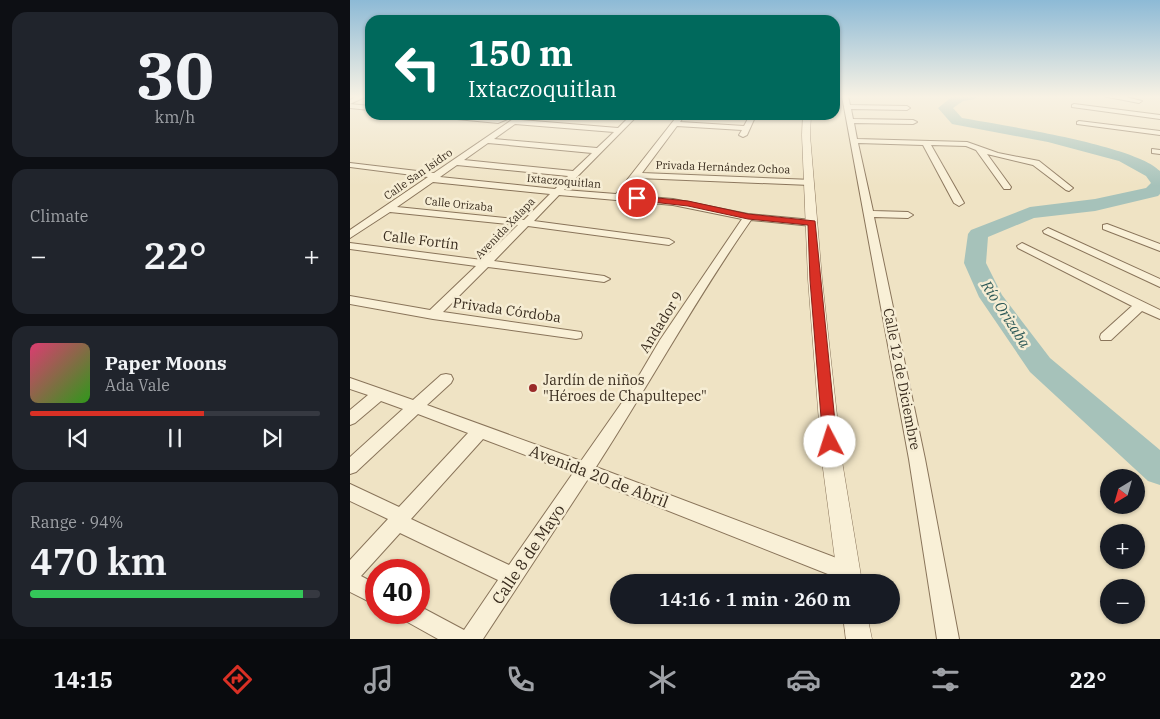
<!DOCTYPE html>
<meta charset="utf-8">
<style>
:root{--surface:#171b24;--page:#20242c;--text:#f1f3f6;--muted:#9ea1a6;--line:#363941;--accent:#d93025}
body{margin:0;font-family:"IBM Plex Serif",serif;background:var(--page);color:var(--text);height:100vh;display:flex;flex-direction:column;font-size:19px;white-space:nowrap}
*{box-sizing:border-box;margin:0}
p{font-size:16px;color:var(--muted)}
.icon{flex:none;width:28px;height:28px;fill:none;stroke:currentColor;stroke-width:2;stroke-linecap:round;stroke-linejoin:round}
.map{position:relative;flex:1;overflow:hidden}
.details{display:flex;flex-direction:column;gap:12px;padding:12px;background:#0d0f14;width:350px}
.details>*{flex:none}
.top-card{position:absolute;left:15px;top:15px;width:475px;height:105px;border-radius:15px;box-shadow:0 1px 4px #0004;background:#00695c;color:#fff;overflow:hidden}
.needle{width:32px;rotate:217deg}
.buttons{position:absolute;left:750px;top:469px;display:grid;gap:10px}
.buttons a{display:grid;place-items:center;width:45px;height:45px;border-radius:50%;background:var(--surface);box-shadow:0 1px 4px #0004;font-size:25px}
.speed{position:absolute;left:15px;top:559px;display:flex;gap:10px;font-size:25px;font-weight:700;text-align:center}
.speed>*{display:grid;place-content:center;width:65px;height:65px;border-radius:50%;background:var(--surface);box-shadow:0 1px 4px #0004;line-height:1}
.speed .limit{border:8px solid #d22;background:#fff;color:#111}
.pin{position:absolute;display:grid;place-items:center;width:42px;height:42px;color:#fff;margin:-21px;border:2px solid #fff;border-radius:50%;box-shadow:0 1px 5px #0007}
.me{position:absolute;width:55px;margin:-28px;rotate:355deg;stroke-linejoin:round;filter:drop-shadow(0 0 4px #0008)}
.turn{display:flex;align-items:center;gap:18px;height:105px;padding:0 20px;font-size:22px}
.turn .icon{width:65px;height:65px;stroke-width:2.5}
.turn b{display:block;font-size:35px;line-height:42px}
.big{font-size:38px;font-weight:600;line-height:1.1}
.details .card{flex:1;display:flex;flex-direction:column;justify-content:center;gap:8px;min-width:0;padding:0 18px;border-radius:15px;background:var(--page)}
.details .dial{align-items:center;gap:0}
.dial b{font-size:65px;line-height:1}
.song{display:flex;align-items:center;gap:15px}
.cover{width:60px;height:60px;border-radius:8px;background:linear-gradient(135deg,hsl(340 70% 55%),hsl(110 70% 35%))}
.played{height:5px;border-radius:2px;background:linear-gradient(90deg,var(--accent) 60%,var(--line) 60%)}
.keys{display:flex;justify-content:space-around;direction:ltr}
.heat{display:flex;justify-content:space-between;align-items:center;font-size:28px;direction:ltr}
.charge{height:8px;border-radius:4px;background:linear-gradient(90deg,#34c759 94%,var(--line) 0)}
.trip{position:absolute;left:260px;top:574px;width:290px;height:50px;border-radius:25px;background:var(--surface);box-shadow:0 1px 4px #0004;font-weight:600;line-height:50px;text-align:center}
.tab-bar{display:flex;height:80px;justify-content:space-around;align-items:center;background:#090b0e;color:var(--muted)}
.tab-bar .icon{width:35px;height:35px}
.tab-bar .active{color:var(--accent)}
.tab-bar b{font-size:22px;color:var(--text)}
main{display:flex;flex:1;min-height:0}
.map>svg:first-child{display:block}
.lines{fill:none;stroke-linecap:round;stroke-linejoin:round}
.river{fill:#a6c2ba;fill-rule:evenodd}
.minor-casing{stroke:#89745a;stroke-width:2}
.tertiary-casing{stroke:#89745a;stroke-width:1}
.minor{fill:#f9f0d7;fill-rule:evenodd}
.tertiary{fill:#f9f0d7;fill-rule:evenodd}
.route{fill:#d93025;stroke:#8d1f18}
.poi-dot{fill:#992a29;stroke:#f6edd4;stroke-width:2}
.labels{text-anchor:middle;dominant-baseline:central;stroke-width:5;stroke-linejoin:round;paint-order:stroke}
.far-street-label{font-size:11px;fill:#392c1e;stroke:#f6edd4}
.street-label{font-size:14px;fill:#392c1e;stroke:#f6edd4}
.poi-label{font-size:14px;fill:#392c1e;stroke:#f6edd4;text-anchor:start}
.water-label{font-size:15px;font-style:italic;fill:#2d5957;stroke:#f6edd4}
.near-street-label{font-size:16px;fill:#392c1e;stroke:#f6edd4}
</style>
<main>
<section class="details">
<div class="card dial"><b>30</b><p>km/h</p></div>
<div class="card"><p>Climate</p>
<div class="heat"><a>−</a><b class="big">22°</b><a>+</a></div>
</div>
<div class="card">
<div class="song"><i class="cover"></i><div><b>Paper Moons</b><p>Ada Vale</p></div></div>
<div class="played"></div>
<div class="keys"><svg class="icon" aria-label="previous" viewBox="0 0 24 24"><path d="M18 5L8 12l10 7zM5 5v14"/></svg><svg class="icon" aria-label="pause" viewBox="0 0 24 24"><path d="M8 5v14M16 5v14"/></svg><svg class="icon" aria-label="next" viewBox="0 0 24 24"><path d="M6 5l10 7-10 7zM19 5v14"/></svg></div>
</div>
<div class="card"><p>Range · 94%</p><b class="big">470 km</b><div class="charge"></div></div>
</section>
<div class="map">
<svg width="810" height="639" viewBox="0 0 810 639">
<rect width="100%" height="100%" fill="#efe3c4"/>
<g class="lines">
<!-- river -->
<path class="river" d="M603,96H627L625,99L613,101L603,108L612,118C651,125 785,145 810,171V194L808,196L745,211L684,218L638,237L636,263L652,295L700,358L810,450V485L798,481L680,372L629,297L614,263L618,234L621,230L680,207L745,199L796,188L801,183L796,176L769,161L698,142L602,124L588,108Z"/>
<defs>
<path id="minor" d="M7,96H17L0,104V100Z
M492,96H498L500,105L557,106L560,108L557,110L501,109L503,119L563,120L567,122L563,124L504,123L507,139L617,142L648,153L689,161L723,188L719,191L716,190L683,165L637,154L661,187L660,189H654L626,150L616,146L581,145L614,203L609,206L604,203L573,145L508,143L523,211L558,212L563,215L558,218L524,217L575,459L609,639H587L559,459Z
M753,96H772L792,101L789,103Z
M0,104L20,106V110L0,108Z
M724,104L810,115V119L722,107V105Z
M83,115L147,119L158,115H167L148,123L86,117Z
M169,115H177L171,120L268,128L281,115H288L214,190L266,194L328,115H335L330,122L394,126L400,115H406L397,135L393,137L389,135L392,130L327,126L292,173L463,180V184L460,185L288,178L275,195L323,199L398,214L462,220L467,223L462,226L401,220C345,300 299,385 246,467L505,565L508,572L505,579L498,582L238,479L133,639H88L52,619L49,612H69V606L114,630L148,580L50,533L11,576L26,584V605L0,592V560L38,519L0,501V484L49,507L118,433L68,414L6,472L0,474V457L53,409L31,401L5,423L0,425V410L18,395L0,389V378L63,400L91,375L96,374L101,375L103,379L101,383L77,405L231,461L280,391L310,340L392,219L323,205L209,195L184,221L319,239L324,242L319,245L178,226L144,261L254,276L260,279L254,282L138,267L93,312L231,332L232,335L231,338L226,339L83,319L0,304V296L80,310L126,266L0,249V243L132,260L168,225L40,212L0,238V230L78,177L0,167V163L84,173ZM165,124L264,132L247,148L144,139ZM138,143L242,153L223,171L114,160ZM107,165L218,176L205,189L90,177ZM83,182L200,194L174,220L47,207ZM133,439L223,473L159,565L61,519Z
M729,121L810,131V135L727,124V122Z
M802,149L810,150V154L802,153Z
M757,224L810,244V251L753,229V225Z
M698,228L810,279V287L694,233L693,231Z
M672,243L810,310V319L792,311L761,340H751L750,337L751,334L782,306L668,248L667,246Z"/>
<path id="tertiary" d="M453,115H461L460,135L472,279L492,461L512,582H488L472,461L458,279L452,135Z
M493,615H517L522,639H496Z"/>
</defs>
<!-- minor casing -->
<use href="#minor" class="minor-casing"/>
<!-- tertiary casing -->
<use href="#tertiary" class="tertiary-casing"/>
<!-- minor -->
<use href="#minor" class="minor"/>
<!-- tertiary -->
<use href="#tertiary" class="tertiary"/>
</g>
<!-- sky -->
<linearGradient id="sky" x2="0" y2="1"><stop stop-color="#8dbad6"/><stop offset="0.52" stop-color="#f8f2e4"/><stop offset="1" stop-color="#f8f2e4" stop-opacity="0"/></linearGradient>
<rect width="810" height="186" fill="url(#sky)"/>
<!-- route -->
<path class="route" d="M287,196L338,201L398,214L465,221L487,442L485,447L480,449L475,447L473,442L460,280L458,225L398,219L338,206L284,200L283,198Z"/>
<!-- markers -->
<circle class="poi-dot" cx="183" cy="388" r="5"/>
<g class="labels">
<!-- far-street labels -->
<g class="far-street-label">
<text transform="translate(373 167) rotate(2)">Privada Hernández Ochoa</text>
<text transform="translate(68 174) rotate(-35)">Calle San Isidro</text>
<text transform="translate(214 181) rotate(5)">Ixtaczoquitlan</text>
<text transform="translate(109 204) rotate(6)">Calle Orizaba</text>
<text transform="translate(155 228) rotate(-46)">Avenida Xalapa</text>
</g>
<!-- street labels -->
<g class="street-label">
<text transform="translate(71 240) rotate(7)">Calle Fortín</text>
<text transform="translate(157 310) rotate(8)">Privada Córdoba</text>
<text transform="translate(311 322) rotate(-58)">Andador 9</text>
<text transform="translate(552 379) rotate(79)">Calle 12 de Diciembre</text>
</g>
<!-- poi labels -->
<g class="poi-label">
<text x="193" y="380">Jardín de niños<tspan x="193" dy="16">"Héroes de Chapultepec"</tspan></text>
</g>
<!-- water labels -->
<g class="water-label">
<text transform="translate(656 314) rotate(57)">Río Orizaba</text>
</g>
<!-- near-street labels -->
<g class="near-street-label">
<text transform="translate(249 476) rotate(21)">Avenida 20 de Abril</text>
<text transform="translate(178 554) rotate(-56)">Calle 8 de Mayo</text>
</g>
</g>
</svg>
<div class="buttons">
<a><svg class="needle" viewBox="-14 -14 28 28"><path d="M0-13l5 13h-10z" fill="#e53935"/><path d="M0 13l5-13h-10z" fill="#9ea1a6"/></svg></a>
<a>+</a>
<a>−</a>
</div>
<div class="speed"><div class="limit">40</div></div>
<div class="pin" style="left:287px;top:198px;background:#d93025"><svg class="icon" aria-label="arrive" viewBox="0 0 24 24"><path d="M6 21V4h12l-3 4 3 4H6"/></svg></div>
<svg class="me" style="left:480px;top:442px" viewBox="-20 -20 40 40"><circle r="19" fill="#fff"/><path d="M0-13L10 11 0 6-10 11z" fill="#d93025"/></svg>
<div class="trip">14:16 · 1 min · 260 m</div>
<div class="top-card">
<div class="turn"><svg class="icon" aria-label="left" viewBox="0 0 24 24"><path d="M17 20v-9H6M10 6l-5 5 5 5"/></svg><div><b>150 m</b>Ixtaczoquitlan</div></div>
</div>
</div>
</main>
<nav class="tab-bar">
<b>14:15</b>
<svg class="icon active" aria-label="directions" viewBox="0 0 24 24"><path d="M12 3l9 9-9 9-9-9zM9 14v-3h6M13 9l2 2-2 2"/></svg>
<svg class="icon" aria-label="music" viewBox="0 0 24 24"><path d="M9 18V5l10-2v13"/><circle cx="6" cy="18" r="3"/><circle cx="16" cy="16" r="3"/></svg>
<svg class="icon" aria-label="phone" viewBox="0 0 24 24"><path d="M5 4h4l2 5-3 2q2 4 5 5l2-3 5 2v4C11 20 4 13 5 4z"/></svg>
<svg class="icon" aria-label="climate" viewBox="0 0 24 24"><path d="M12 3v18M4 7l16 10M4 17L20 7"/></svg>
<svg class="icon" aria-label="car" viewBox="0 0 24 24"><path d="M5 17H2v-5l4-1 3-4h7l3 4 3 1v5h-3M9 17h6M6 11h13"/><circle cx="7" cy="17" r="2"/><circle cx="17" cy="17" r="2"/></svg>
<svg class="icon" aria-label="filters" viewBox="0 0 24 24"><path d="M4 7h16M4 17h16"/><circle cx="9" cy="7" r="2"/><circle cx="15" cy="17" r="2"/></svg>
<b>22°</b>
</nav>
